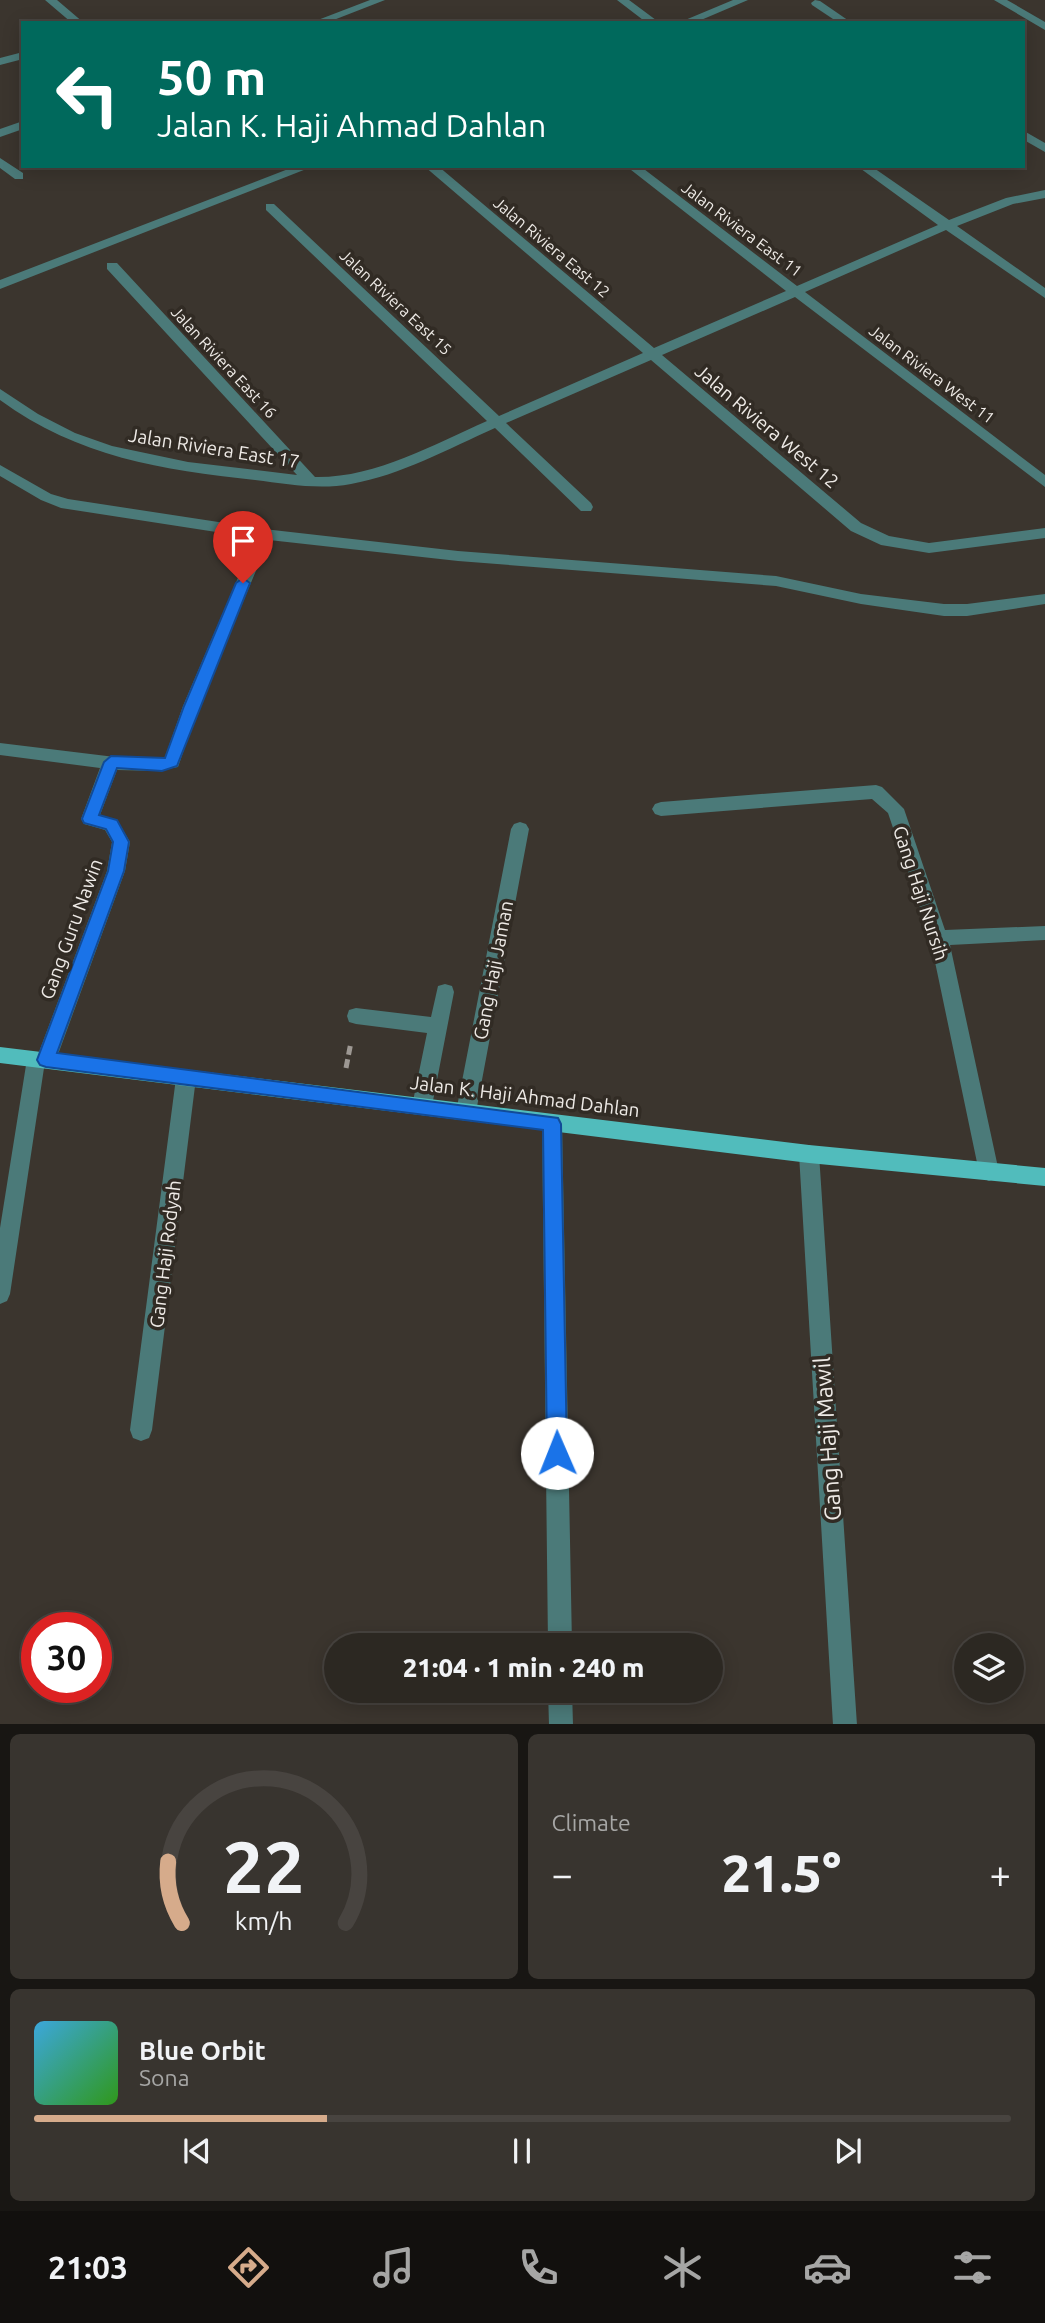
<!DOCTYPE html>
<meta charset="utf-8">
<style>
:root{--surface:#2c2822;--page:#38342f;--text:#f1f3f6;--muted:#a6a6a5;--line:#484440;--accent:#d6ab8b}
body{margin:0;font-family:Ubuntu,sans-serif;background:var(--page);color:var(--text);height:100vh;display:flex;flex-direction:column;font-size:26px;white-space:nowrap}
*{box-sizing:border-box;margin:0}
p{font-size:23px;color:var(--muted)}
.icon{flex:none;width:38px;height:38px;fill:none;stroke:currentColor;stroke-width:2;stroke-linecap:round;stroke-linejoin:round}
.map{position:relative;height:1724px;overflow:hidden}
.drawer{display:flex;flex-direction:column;gap:10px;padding:10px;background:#181613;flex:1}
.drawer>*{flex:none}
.guide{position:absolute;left:21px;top:21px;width:1004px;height:147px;border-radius:0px;box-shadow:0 4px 18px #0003,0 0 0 2px var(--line);background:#00695c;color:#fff;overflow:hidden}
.buttons{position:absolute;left:954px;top:1633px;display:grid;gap:14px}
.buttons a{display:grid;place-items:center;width:70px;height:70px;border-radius:50%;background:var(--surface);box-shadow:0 4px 18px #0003,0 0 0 2px var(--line);font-size:35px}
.speed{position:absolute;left:21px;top:1612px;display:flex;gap:14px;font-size:35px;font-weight:700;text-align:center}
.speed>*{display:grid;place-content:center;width:91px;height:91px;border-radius:50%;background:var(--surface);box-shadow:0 4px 18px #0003,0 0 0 2px var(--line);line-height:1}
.speed .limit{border:10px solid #d22;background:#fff;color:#111}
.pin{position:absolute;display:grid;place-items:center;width:60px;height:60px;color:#fff;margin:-72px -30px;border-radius:50% 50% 50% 0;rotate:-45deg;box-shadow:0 0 7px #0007}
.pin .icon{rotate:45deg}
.me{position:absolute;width:77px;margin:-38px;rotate:359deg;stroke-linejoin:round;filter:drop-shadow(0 0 5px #0008)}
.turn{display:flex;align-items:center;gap:24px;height:147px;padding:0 21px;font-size:32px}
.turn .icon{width:91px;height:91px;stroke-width:2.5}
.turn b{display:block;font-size:49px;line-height:60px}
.big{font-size:52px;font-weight:800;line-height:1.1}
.drawer .widget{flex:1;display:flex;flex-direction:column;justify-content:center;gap:10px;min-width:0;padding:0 24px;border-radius:10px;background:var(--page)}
.drawer .dial{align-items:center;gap:0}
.dial svg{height:182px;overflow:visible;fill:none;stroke:var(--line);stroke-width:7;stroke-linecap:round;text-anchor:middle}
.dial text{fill:var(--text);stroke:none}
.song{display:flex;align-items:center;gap:21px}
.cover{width:84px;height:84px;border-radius:10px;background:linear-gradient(135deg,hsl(200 70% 55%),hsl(110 70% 35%))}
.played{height:7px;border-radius:4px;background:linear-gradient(90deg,var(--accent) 30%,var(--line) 30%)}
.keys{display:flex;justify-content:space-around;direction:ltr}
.heat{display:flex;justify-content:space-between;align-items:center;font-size:38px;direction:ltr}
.drawer .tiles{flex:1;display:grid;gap:10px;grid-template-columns:1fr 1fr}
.widget:last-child{grid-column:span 2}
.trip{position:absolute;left:324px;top:1633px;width:399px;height:70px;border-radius:35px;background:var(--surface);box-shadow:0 4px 18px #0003,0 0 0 2px var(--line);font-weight:800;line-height:70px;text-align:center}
.menu{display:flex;height:112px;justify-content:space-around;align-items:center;background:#12100e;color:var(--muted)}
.menu .icon{width:49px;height:49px}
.menu .current{color:var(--accent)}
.menu b{font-size:32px;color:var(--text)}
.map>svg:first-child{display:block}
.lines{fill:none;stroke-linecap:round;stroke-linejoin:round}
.path{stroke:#9d9893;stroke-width:5;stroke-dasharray:9 4.5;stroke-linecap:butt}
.minor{fill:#4b7a79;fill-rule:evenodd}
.major{fill:#51bcbc;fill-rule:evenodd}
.route{fill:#1a73e8;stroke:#114b97;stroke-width:2}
.labels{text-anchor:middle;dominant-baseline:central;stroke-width:7;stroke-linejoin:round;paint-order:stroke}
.far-street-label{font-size:16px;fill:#eeeae6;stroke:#312b24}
.street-label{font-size:19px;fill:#eeeae6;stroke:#312b24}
.near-street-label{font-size:23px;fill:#eeeae6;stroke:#312b24}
</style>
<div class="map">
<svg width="1045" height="1725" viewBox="0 0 1045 1725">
<rect width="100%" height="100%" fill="#3b352e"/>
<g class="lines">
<!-- path -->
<path class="path" d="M346,1068L351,1042"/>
<!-- minor -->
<path class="minor" d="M45,0H57L84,23H72Z
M370,0H385L326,23H310Z
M617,0H629L660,23H647Z
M733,0H748L694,23H678Z
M815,0L820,1L852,23H839L812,5L811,3Z
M994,0H1007L1045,22V30Z
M23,52V59L0,65V58Z
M23,121V129L0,137V129Z
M1024,131L1045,143V152L1024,140Z
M0,158L23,173V179H15L0,168Z
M296,166H314L0,289V280Z
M424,166H438L654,348L786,291L626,166H640L797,286L938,225L857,166H871L949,220L1006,198L1045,190V198L1013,204L957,226L1045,288V298L946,230L805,292L1045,475V487L795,297L662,355L861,523L889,536L929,543L1045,528V538L929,553L881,545L851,531L651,360L506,423L591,503L593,507L591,511H581L495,428C448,449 401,475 351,484C319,490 287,484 255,480C162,470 78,457 0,400V389L38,414L75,433L112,446L188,462L297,475L107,269V263H117L315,477C376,478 432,445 487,421L266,210V204H274L499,416L643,353Z
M0,465L51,494L68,499L264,529L458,551L776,576L861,594L944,604H967L1045,594V604L967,616H944L861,604L776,586L458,561L269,540L199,706L178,767L158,771L117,770L100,815L117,820L130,842L125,871L56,1060L53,1066L44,1068L10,1294L7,1301L0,1304V1228L27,1059L29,1053L39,1052L107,871L112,842L105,830L84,824L81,819L100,768L0,755V743L115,757H165L183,706L255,538L61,508L41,500L0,476Z
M876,785L882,787L904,809L945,930L1045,926V940L950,945L999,1172L996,1178L989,1181L982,1178L979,1172L930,938L888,813L872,799L661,816L655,814L652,809L655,804L661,802Z
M520,822L526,824L529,829L476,1112L473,1118L466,1121L459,1118L456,1112L511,829L514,824Z
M445,984L452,986L454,992L432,1106L429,1112L422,1115L415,1112L412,1106L427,1033L356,1024L349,1022L347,1016L349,1010L356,1008L431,1017L438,986Z
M186,1070L193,1072L196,1078L152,1430L149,1438L141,1441L133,1438L130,1430L176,1078L179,1072Z
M552,1114L559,1117L562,1123L572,1645H548L542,1123L545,1117Z
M809,1145L816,1148L819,1154L857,1725H833L799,1154L802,1148Z
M548,1690H572L573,1725H549Z"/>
<!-- major -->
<path class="major" d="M0,1047L809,1145L1045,1168V1186L809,1163L0,1063Z"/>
</g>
<!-- route -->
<path class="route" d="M243,578L250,583L177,766L162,771L117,768L99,815L117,820L129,842L124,871L57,1053L558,1118L561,1124L567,1453L564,1460L557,1463L550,1460L547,1453L543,1130L46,1067L40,1065L37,1060L108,871L113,842L106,829L84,823L82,819L104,762L111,756L165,758L184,706L236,583Z"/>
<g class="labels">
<!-- far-street labels -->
<g class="far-street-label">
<text transform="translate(742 229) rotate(37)">Jalan Riviera East 11</text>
<text transform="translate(552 247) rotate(40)">Jalan Riviera East 12</text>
<text transform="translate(396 302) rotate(43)">Jalan Riviera East 15</text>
<text transform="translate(224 362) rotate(47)">Jalan Riviera East 16</text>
<text transform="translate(932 374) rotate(37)">Jalan Riviera West 11</text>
</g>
<!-- street labels -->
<g class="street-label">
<text transform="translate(767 426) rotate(40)">Jalan Riviera West 12</text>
<text transform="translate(214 448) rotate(9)">Jalan Riviera East 17</text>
<text transform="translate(921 893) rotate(72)">Gang Haji Nursih</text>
<text transform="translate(71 929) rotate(-70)">Gang Guru Nawin</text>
<text transform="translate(493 970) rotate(-79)">Gang Haji Jaman</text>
<text transform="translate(525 1096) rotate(7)">Jalan K. Haji Ahmad Dahlan</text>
<text transform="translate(165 1254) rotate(-83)">Gang Haji Rodyah</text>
</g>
<!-- near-street labels -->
<g class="near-street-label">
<text transform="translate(827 1439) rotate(-94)">Gang Haji Mawil</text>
</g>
</g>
</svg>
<div class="buttons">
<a><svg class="icon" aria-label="layers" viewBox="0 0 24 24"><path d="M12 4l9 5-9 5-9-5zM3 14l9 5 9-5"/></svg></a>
</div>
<div class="speed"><div class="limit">30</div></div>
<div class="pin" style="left:243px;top:583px;background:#d93025"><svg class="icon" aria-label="arrive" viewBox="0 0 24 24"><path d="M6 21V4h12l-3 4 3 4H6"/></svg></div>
<svg class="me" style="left:557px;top:1453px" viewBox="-20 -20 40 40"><circle r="19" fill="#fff"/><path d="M0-13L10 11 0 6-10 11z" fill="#1a73e8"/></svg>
<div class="trip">21:04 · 1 min · 240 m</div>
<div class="guide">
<div class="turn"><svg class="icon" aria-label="left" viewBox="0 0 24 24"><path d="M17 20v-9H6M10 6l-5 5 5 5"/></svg><div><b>50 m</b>Jalan K. Haji Ahmad Dahlan</div></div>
</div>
</div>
<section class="drawer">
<div class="tiles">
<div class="widget dial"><svg viewBox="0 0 100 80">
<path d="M14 69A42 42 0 1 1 86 69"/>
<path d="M14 69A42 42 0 0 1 8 42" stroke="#d6ab8b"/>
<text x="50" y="56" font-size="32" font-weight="700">22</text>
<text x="50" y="72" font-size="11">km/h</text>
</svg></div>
<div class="widget"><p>Climate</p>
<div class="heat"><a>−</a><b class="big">21.5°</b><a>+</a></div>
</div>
<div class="widget">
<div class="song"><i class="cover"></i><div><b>Blue Orbit</b><p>Sona</p></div></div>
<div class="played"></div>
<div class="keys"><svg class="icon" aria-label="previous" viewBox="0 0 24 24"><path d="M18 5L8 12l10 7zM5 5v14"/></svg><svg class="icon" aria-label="pause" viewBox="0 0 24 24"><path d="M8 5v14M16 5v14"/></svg><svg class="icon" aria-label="next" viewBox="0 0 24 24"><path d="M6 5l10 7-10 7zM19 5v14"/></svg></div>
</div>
</div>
</section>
<nav class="menu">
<b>21:03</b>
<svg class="icon current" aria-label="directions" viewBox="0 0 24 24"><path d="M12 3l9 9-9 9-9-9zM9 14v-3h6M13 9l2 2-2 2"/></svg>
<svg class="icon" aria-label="music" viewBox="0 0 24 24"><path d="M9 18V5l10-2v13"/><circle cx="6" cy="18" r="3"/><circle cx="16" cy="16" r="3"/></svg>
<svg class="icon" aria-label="phone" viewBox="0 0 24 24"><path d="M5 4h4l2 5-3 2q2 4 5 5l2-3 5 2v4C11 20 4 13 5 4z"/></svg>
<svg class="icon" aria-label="climate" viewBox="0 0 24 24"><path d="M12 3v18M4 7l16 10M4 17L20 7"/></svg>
<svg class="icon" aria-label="car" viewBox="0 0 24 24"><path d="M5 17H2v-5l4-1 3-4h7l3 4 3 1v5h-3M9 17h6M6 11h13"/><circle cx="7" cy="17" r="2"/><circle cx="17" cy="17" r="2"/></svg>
<svg class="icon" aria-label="filters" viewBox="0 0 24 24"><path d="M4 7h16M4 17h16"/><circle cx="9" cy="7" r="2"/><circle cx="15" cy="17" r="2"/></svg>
</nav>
